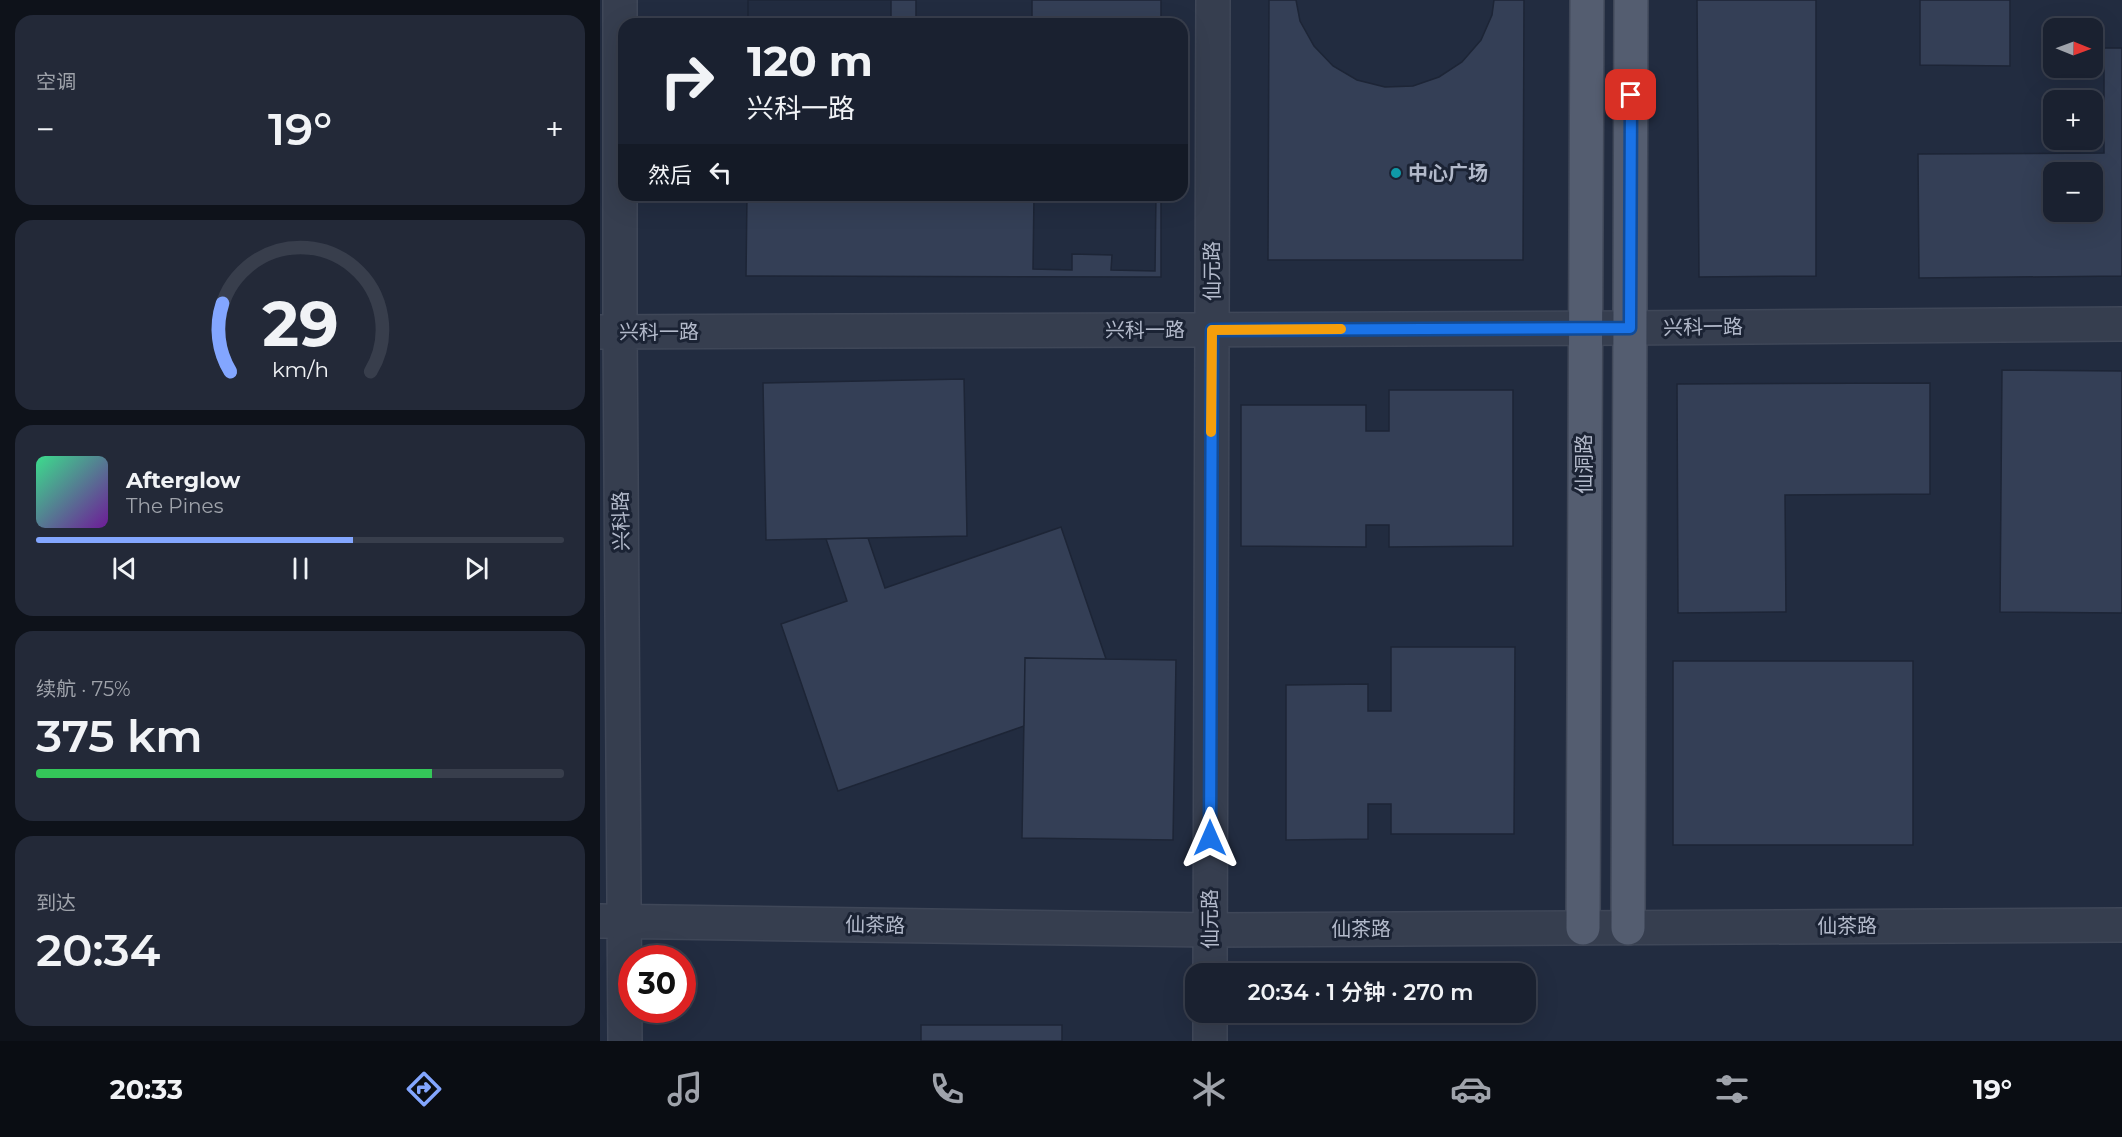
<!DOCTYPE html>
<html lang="zh">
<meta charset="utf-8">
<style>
:root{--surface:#1a2130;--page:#232938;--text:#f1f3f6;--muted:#9fa3ab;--line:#383e4c;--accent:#83a6ff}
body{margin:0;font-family:Montserrat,"Noto Sans SC",sans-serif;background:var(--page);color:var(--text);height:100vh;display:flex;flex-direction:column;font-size:22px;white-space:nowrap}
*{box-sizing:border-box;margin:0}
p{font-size:20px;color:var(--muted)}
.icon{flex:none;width:33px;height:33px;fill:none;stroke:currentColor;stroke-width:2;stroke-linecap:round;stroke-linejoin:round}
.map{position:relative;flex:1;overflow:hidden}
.details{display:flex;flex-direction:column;gap:15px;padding:15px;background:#0e121a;width:600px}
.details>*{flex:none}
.guide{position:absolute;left:18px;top:18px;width:570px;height:183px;border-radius:18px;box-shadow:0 6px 24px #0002,0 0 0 2px var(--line);background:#1a2130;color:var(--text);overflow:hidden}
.needle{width:39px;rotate:91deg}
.fabs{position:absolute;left:1443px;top:18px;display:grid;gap:12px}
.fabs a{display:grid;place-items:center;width:60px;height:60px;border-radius:12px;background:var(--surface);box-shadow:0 6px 24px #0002,0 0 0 2px var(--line);font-size:30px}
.speed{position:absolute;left:18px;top:945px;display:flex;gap:12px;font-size:30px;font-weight:700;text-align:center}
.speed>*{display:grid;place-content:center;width:78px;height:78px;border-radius:50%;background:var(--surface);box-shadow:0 6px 24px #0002,0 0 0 2px var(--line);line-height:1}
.speed .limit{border:9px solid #d22;background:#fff;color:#111}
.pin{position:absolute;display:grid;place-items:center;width:51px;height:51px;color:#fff;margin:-26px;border-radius:12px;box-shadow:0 3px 9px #0006}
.me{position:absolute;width:66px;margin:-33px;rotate:0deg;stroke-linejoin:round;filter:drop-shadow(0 0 4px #0008)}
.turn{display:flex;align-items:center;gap:21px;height:126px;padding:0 30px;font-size:27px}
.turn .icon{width:78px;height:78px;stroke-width:2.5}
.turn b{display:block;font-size:42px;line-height:51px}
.then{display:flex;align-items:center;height:57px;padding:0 30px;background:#0003;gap:12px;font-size:22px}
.big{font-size:45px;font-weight:600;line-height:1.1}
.details .tile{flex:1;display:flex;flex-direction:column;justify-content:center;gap:9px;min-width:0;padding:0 21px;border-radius:18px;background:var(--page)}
.details .dial{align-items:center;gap:0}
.dial svg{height:156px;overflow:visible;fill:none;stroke:var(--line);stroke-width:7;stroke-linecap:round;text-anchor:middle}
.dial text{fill:var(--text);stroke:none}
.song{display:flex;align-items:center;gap:18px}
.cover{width:72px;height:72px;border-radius:9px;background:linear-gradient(135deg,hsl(150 70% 55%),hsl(280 70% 35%))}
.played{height:6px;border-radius:3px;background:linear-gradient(90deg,var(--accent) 60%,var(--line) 60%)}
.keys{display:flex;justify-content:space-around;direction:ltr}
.heat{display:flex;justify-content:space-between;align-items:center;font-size:33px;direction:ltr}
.charge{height:9px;border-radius:4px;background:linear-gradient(90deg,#34c759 75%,var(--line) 0)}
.trip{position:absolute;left:585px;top:963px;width:351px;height:60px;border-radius:18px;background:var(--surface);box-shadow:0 6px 24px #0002,0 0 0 2px var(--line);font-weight:600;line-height:60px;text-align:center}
.tabs{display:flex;height:96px;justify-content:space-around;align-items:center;background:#0a0d13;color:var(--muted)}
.tabs .icon{width:42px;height:42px}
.tabs .active{color:var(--accent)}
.tabs b{font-size:27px;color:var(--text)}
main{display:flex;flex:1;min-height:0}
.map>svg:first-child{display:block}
.building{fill:#343f56;stroke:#1d2536;stroke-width:1.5;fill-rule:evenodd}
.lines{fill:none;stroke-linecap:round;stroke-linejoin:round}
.minor-casing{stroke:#3f4758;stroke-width:36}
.major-casing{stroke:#3f4758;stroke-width:36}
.minor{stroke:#363e4f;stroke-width:33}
.major{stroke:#545d70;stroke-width:33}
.route-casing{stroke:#114b97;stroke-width:15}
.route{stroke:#1a73e8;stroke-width:10}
.slow{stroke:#f59e0b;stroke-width:10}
.culture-dot{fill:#0f9aa8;stroke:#1b2334;stroke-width:2}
.labels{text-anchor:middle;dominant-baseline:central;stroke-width:6;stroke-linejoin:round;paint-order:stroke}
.poi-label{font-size:20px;font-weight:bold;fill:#b2b9ca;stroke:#1b2334;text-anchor:start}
.street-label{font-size:20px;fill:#b2b9ca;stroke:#1b2334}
</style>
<main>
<section class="details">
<div class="tile"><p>空调</p>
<div class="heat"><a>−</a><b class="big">19°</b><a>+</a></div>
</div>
<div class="tile dial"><svg viewBox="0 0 100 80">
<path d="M14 69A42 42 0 1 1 86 69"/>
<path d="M14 69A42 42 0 0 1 10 34" stroke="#83a6ff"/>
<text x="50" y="56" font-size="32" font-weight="700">29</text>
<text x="50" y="72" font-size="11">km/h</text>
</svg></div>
<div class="tile">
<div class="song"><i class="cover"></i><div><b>Afterglow</b><p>The Pines</p></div></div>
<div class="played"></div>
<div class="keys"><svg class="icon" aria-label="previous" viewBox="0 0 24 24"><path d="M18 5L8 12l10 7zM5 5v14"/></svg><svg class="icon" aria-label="pause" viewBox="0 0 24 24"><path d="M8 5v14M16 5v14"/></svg><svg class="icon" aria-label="next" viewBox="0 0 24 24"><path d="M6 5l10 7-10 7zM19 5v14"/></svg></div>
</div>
<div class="tile"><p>续航 · 75%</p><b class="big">375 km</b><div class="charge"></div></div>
<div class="tile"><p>到达</p><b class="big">20:34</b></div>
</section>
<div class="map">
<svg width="1522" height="1041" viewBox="0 0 1522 1041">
<rect width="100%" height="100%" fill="#222c40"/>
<!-- building -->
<path class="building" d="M148,0H316V24H148Z
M148,0H291V24H148Z
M432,0H561V24H432Z
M669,0H696L700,21L714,46L733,66L757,80L785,87L813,86L839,77L862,62L881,40L892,15L894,0H924L923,260H668Z
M1097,0H1216V276L1099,277Z
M1320,0H1410V66L1320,65Z
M1504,48H1522V276L1319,278L1318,154L1504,153ZM1454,172H1492V212H1454Z
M147,195H561V277L146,276Z
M434,195H556L555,271L511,270L512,255L472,254V270L433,269Z
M1402,370L1522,371V613L1400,612Z
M364,379L367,536L166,540L163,383Z
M1330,383V494L1185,495L1186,612L1078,613L1077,384Z
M789,390H913V546L789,547V525H766V547L641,546V405H766V431H789Z
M461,527L506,659L425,658L424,726L238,791L181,624L247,601L226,539L268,538L285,588Z
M791,647H915L914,834H791V804H768V839L686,840V685L768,684V711H791Z
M425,658L576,660L573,840L422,838Z
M1073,661H1313V845H1073Z
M321,1025H462V1041H321Z"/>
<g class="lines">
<defs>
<path id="minor" d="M20,0V332L25,1041
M0,332L1030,328L1522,324
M0,921L610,930L1522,925
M610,974L613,0
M610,1041V1012"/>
<path id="major" d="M983,928L987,0
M1028,928L1031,0"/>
</defs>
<!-- minor casing -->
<use href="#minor" class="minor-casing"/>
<!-- major casing -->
<use href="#major" class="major-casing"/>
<!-- minor -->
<use href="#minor" class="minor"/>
<!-- major -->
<use href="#major" class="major"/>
</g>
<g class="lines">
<defs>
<path id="route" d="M610,838L612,330L1030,328L1031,95"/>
</defs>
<!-- route casing -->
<use href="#route" class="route-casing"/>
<!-- route -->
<use href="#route" class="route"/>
<!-- slow -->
<path class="slow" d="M611,432L612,330L741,329"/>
</g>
<!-- markers -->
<circle class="culture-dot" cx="796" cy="173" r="6"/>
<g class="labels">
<!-- poi labels -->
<g class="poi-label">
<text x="808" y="173">中心广场</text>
</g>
<!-- street labels -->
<g class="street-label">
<text transform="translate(612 271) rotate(-90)">仙元路</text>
<text transform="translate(1103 327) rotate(-1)">兴科一路</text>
<text x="545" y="330">兴科一路</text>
<text x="59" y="332">兴科一路</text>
<text transform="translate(984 464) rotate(-90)">仙洞路</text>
<text transform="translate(21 521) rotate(-91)">兴科路</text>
<text transform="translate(610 919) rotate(-90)">仙元路</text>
<text transform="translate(275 925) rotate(1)">仙茶路</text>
<text x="1247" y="926">仙茶路</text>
<text x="761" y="929">仙茶路</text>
</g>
</g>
</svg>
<div class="fabs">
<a><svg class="needle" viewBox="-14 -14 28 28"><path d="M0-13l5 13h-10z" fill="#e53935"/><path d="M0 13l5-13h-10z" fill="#9fa3ab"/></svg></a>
<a>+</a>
<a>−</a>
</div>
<div class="speed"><div class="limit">30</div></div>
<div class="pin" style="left:1031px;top:95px;background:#d93025"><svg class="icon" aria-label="arrive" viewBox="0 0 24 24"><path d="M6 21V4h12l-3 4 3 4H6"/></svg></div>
<svg class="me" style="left:610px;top:838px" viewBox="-20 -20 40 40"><path d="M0-17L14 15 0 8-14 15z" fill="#1a73e8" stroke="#fff" stroke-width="4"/></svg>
<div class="trip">20:34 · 1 分钟 · 270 m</div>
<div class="guide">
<div class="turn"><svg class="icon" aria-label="right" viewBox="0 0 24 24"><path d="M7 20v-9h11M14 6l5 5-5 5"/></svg><div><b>120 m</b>兴科一路</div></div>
<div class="then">然后<svg class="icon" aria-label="left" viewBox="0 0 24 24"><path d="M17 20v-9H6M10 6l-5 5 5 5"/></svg></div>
</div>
</div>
</main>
<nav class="tabs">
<b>20:33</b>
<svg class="icon active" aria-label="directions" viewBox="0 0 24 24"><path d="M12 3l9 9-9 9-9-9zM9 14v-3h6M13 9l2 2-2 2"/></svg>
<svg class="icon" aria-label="music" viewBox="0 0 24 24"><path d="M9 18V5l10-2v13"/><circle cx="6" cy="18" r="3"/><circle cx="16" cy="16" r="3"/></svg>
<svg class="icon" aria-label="phone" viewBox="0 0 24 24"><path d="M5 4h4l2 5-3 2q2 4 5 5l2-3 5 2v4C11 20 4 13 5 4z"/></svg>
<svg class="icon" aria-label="climate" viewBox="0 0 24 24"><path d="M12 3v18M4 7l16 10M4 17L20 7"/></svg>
<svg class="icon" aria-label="car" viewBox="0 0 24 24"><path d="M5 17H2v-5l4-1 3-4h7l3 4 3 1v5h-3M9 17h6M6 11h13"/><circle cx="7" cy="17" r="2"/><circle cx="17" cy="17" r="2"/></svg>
<svg class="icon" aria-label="filters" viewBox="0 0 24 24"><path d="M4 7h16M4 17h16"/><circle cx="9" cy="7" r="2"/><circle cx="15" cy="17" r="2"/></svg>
<b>19°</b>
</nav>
